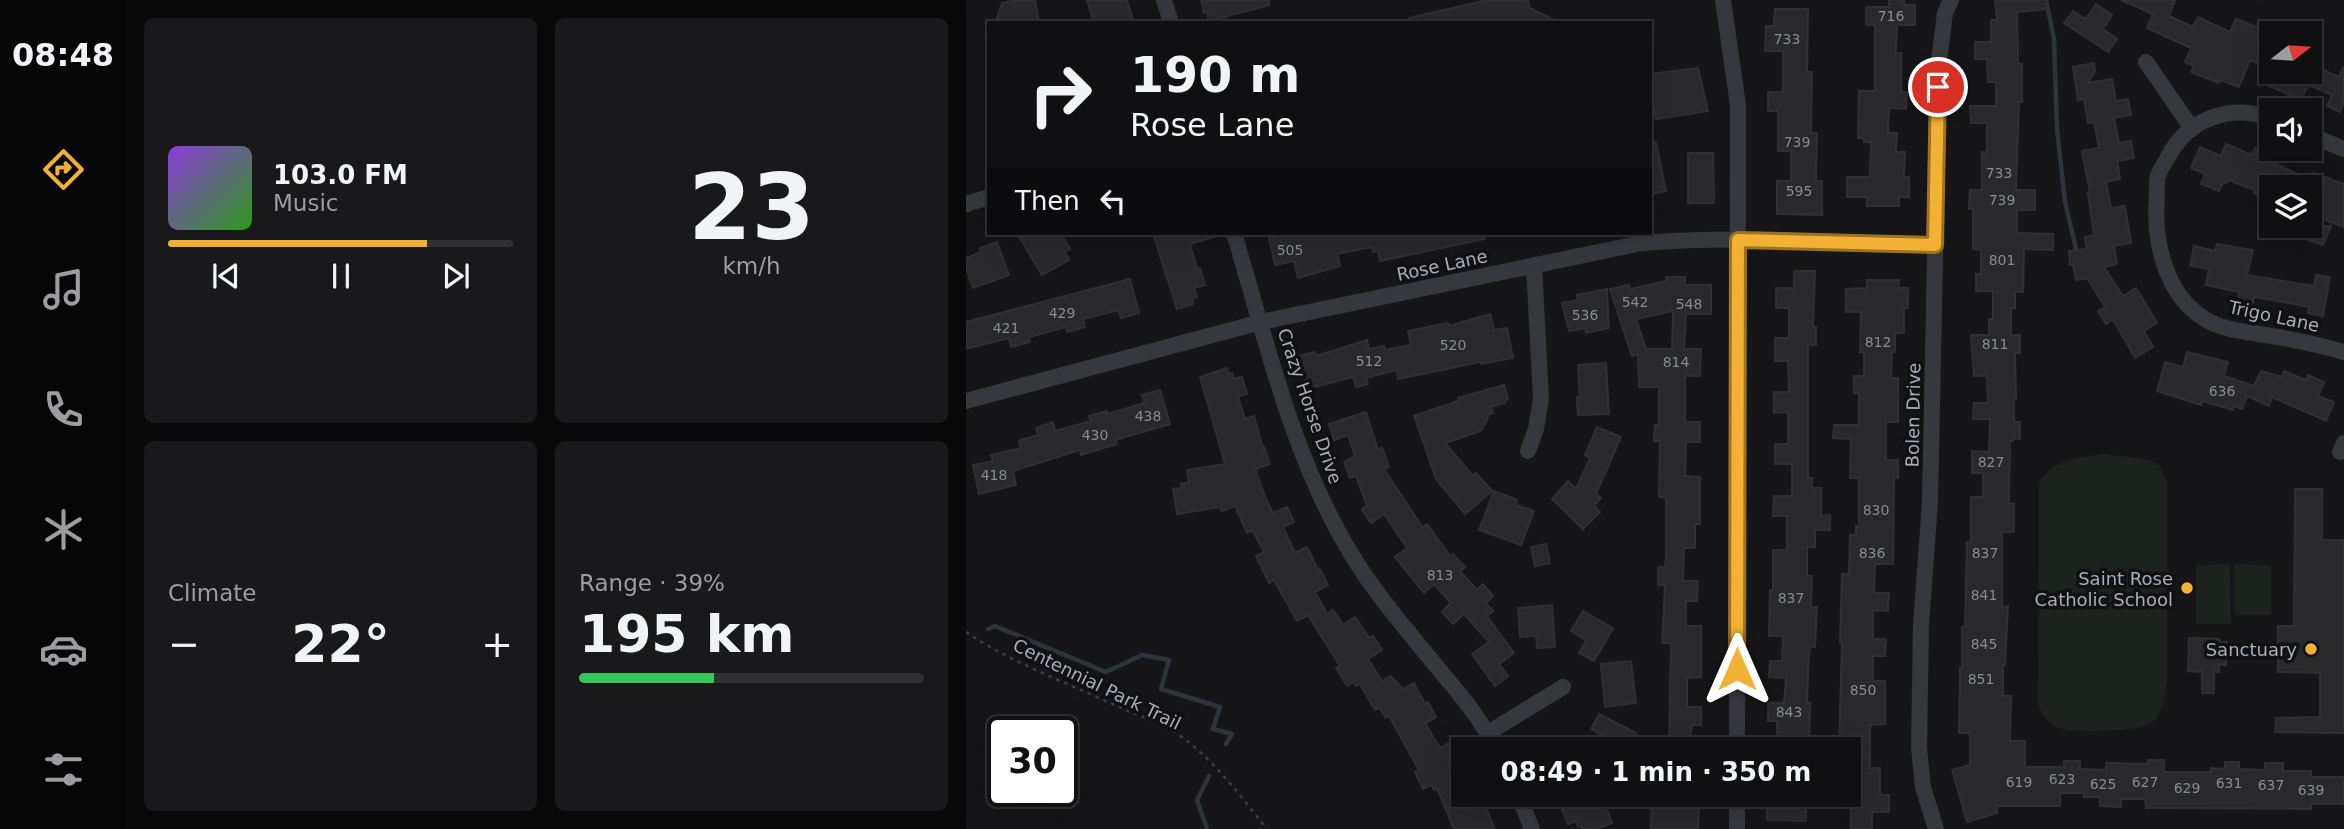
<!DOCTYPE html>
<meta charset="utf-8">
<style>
:root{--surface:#101012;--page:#19191b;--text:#f1f3f6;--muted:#9c9d9f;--line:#303032;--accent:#f2b134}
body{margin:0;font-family:"DejaVu Sans",sans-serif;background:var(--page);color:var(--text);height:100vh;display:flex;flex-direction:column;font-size:26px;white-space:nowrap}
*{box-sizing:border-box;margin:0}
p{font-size:23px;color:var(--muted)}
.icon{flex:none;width:38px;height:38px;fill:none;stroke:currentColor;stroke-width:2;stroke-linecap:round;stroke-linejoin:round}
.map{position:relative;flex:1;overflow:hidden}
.panel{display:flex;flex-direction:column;gap:18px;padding:18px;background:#09090a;width:840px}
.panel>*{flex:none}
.hud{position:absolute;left:21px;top:21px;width:665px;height:214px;border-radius:0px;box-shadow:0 7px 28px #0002,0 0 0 2px var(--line);background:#101012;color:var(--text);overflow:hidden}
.needle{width:46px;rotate:73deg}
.fabs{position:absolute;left:1293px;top:21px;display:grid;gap:14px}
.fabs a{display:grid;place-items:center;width:63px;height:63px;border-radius:0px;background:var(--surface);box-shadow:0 7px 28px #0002,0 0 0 2px var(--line);font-size:35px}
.speed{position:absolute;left:21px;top:716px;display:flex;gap:14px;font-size:35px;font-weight:700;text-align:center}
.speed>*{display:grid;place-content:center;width:91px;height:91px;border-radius:50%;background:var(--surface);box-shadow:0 7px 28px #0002,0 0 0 2px var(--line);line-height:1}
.speed .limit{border:4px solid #111;border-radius:10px;background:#fff;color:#111}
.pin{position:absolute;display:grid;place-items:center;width:60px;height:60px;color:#fff;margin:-30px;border:4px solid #fff;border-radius:50%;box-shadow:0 2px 7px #0007}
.me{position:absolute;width:77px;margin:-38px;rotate:0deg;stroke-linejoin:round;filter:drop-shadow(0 0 5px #0008)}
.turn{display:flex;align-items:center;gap:24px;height:147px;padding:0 28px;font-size:32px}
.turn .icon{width:91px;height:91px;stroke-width:2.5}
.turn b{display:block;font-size:49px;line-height:60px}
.then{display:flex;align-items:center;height:66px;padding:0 28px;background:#0003;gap:14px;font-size:26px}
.big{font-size:52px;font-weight:800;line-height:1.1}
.panel .widget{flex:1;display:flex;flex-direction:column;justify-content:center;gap:10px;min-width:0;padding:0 24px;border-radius:10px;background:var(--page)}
.panel .dial{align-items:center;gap:0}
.dial b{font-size:91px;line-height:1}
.song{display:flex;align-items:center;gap:21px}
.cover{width:84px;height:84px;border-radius:10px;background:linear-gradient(135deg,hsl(270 70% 55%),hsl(110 70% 35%))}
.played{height:7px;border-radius:4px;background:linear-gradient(90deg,var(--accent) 75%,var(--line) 75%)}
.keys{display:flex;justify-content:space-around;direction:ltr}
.heat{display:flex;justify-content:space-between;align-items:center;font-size:38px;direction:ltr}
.charge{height:10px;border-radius:5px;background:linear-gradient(90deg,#34c759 39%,var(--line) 0)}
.panel .tiles{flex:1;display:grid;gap:18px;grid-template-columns:repeat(2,1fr)}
.trip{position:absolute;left:485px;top:737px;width:410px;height:70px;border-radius:0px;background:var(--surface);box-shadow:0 7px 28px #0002,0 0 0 2px var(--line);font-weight:800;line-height:70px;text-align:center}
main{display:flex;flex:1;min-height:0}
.tabs{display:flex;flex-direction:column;width:126px;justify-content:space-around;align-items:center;background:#060607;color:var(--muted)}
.tabs .icon{width:49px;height:49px}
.tabs .active{color:var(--accent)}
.tabs b{font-size:32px;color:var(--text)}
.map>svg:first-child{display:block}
.green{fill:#1c231d}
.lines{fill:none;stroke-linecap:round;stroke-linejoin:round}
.stream{stroke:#2c353c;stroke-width:4.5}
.building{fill:#29292c;stroke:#303034;stroke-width:2;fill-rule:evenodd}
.path{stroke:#3d3f44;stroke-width:2.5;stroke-dasharray:3.5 5;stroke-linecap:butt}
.minor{stroke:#37383d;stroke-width:16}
.route-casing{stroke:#9d7322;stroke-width:18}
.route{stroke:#f2b134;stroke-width:12}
.poi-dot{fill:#f2b134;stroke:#111113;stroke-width:2.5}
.labels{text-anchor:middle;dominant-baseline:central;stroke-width:7;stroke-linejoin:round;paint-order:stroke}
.number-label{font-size:14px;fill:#888b94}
.street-label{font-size:18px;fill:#a8adb8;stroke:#111113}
.poi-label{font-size:18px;fill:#a8adb8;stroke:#111113;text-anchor:end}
</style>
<main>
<nav class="tabs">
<b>08:48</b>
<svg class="icon active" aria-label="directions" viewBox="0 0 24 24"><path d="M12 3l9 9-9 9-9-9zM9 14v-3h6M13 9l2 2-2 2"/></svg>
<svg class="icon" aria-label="music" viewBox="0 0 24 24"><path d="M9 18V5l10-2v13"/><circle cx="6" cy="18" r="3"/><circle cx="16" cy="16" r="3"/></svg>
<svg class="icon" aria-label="phone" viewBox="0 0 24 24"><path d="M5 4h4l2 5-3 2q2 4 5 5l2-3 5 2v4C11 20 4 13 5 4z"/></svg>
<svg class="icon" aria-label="climate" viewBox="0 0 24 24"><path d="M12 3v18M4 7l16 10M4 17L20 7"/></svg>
<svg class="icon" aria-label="car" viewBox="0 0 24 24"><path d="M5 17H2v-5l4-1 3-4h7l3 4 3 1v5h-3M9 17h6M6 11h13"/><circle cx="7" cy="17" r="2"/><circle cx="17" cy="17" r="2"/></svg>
<svg class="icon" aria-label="filters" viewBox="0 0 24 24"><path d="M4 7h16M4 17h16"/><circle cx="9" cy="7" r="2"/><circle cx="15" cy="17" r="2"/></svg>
</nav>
<section class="panel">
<div class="tiles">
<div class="widget">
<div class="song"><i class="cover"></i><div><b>103.0 FM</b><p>Music</p></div></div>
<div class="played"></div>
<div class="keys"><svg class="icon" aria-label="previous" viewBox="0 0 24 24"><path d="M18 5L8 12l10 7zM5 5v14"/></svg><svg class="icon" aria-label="pause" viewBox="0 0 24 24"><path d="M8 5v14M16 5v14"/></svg><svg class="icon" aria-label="next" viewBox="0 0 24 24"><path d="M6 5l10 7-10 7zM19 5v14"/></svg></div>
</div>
<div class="widget dial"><b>23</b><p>km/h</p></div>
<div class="widget"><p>Climate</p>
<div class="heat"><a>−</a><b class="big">22°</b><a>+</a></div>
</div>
<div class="widget"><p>Range · 39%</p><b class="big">195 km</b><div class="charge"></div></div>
</div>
</section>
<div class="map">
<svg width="1378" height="829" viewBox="0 0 1378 829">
<rect width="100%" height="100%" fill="#161618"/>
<!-- green -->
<path class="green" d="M1138,454L1185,460L1194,466L1201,482V683C1198,697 1197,714 1185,723C1174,732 1107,734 1093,728C1083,724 1074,714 1072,704L1073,483C1087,459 1112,458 1138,454Z
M1264,564L1265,624H1230V565Z
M1269,564L1305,565V615H1269Z"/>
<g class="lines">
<!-- stream -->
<path class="stream" d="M1080,0L1088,39L1091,129L1099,202L1111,253
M22,629L29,626L140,672L176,655L203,660L195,689L254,707L247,729L266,734L260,744
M241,829L231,800L243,776"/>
</g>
<!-- building -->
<path class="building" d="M51,0H69L73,23H29L36,3Z
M121,0H161L168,23H128Z
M235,0H303V5L243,21L241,12L238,13Z
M521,0H562L564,8L594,23H444L443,18Z
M923,0H938V5H949V25H931L930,53H935V92H941L940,109L923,108L922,133H931L930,152H939L938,177H943V197H933V206H901V197H881V177H904L905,142H898V138H892L893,91H909V25H900V7H923Z
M1029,0H1081V9L1051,12L1052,64H1056V102H1053L1050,190H1069V210H1051V233L1087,234V250L1058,249L1057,292H1049V308H1045V335H1054V353H1049L1050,399H1048V422H1054V439L1047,438V441H1044L1043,504H1048V532H1036V607L1042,606L1039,665H1037V696H1045L1044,741H1059V767H1098V761H1114V769L1140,770V763L1182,764V760H1198V772H1245V768L1259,769V762H1273V769L1299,770V763H1317V771H1345V777H1378V804H1345V809L1180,808L1179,799H1155V807L1134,806V797H1118V793H1094V806H1031V813L1001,822L986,770L1004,765V733H993L994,668H996V627H999L1001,542H1005V497H1017V473H1006V451L1023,452L1024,419H1007L1008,403H1022L1021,376H1008L1005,335H1023V319H1027V291H1010V274H1015V250L1007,249V209H1003L1004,190H1016V152H1021V123H1005L1004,106H1030V82H1022L1021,59H1009V42H1025V20H1031Z
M1155,0H1209L1203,16L1227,27L1232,17L1264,32L1270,19L1306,33V69L1284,60L1273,87L1255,80L1253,83L1225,72L1228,66L1219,62L1225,48L1181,28L1187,14Z
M1130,4L1146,15L1137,29L1151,39L1142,52L1098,23L1107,11L1120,19Z
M809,9H842L841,72H846L845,133H851L850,181H856V215L811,214V181H825V151H812V111H802V92H817V51H799L800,26H808Z
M1128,63L1129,71L1122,83L1146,79L1150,101L1162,99L1165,115L1148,118L1153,143L1165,141L1168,158L1151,161L1154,179L1140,182L1145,208L1159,206L1165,243L1148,246L1151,264L1138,267L1157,296L1170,288L1191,323L1178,331L1187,347L1169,358L1147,319L1140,324L1132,311L1139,307L1121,278L1110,280L1107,264L1104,265L1103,251L1121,249L1119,237L1128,235L1122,193H1124L1116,151L1133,148L1128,122L1122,123L1118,99L1112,100L1107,67Z
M1344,64L1373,77L1378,66V102L1374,112L1361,106L1366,95L1342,85L1335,100L1301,85L1306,72H1344Z
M732,68L742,111L690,119L684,89V74Z
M690,142L700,191L684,195V143Z
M1260,144L1286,155L1289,148L1303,153L1301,160L1345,180L1348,173L1378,184V227L1350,217L1355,206L1344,202V187H1306V200L1288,193L1289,190L1262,180L1260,183L1257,182L1253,191L1235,184L1239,174L1225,168L1234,147L1255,156Z
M722,153H747L748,203H722Z
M1305,226H1365L1357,245Z
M64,233H95L104,249L99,252L103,260L76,275L54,238Z
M202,233H251V236L224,244L231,269L234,268L239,285L228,288L231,297L226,299L227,304L211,309L188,237Z
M322,233H519V239L414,261L412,251L407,252L406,247L371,254L374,266L332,278L328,261L309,265L303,238L322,234Z
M31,242L43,275L7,288L0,268V258L15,252L14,248Z
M1251,244L1287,250L1281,275L1348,286L1350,275L1364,277L1357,316L1342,313L1343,307L1312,301L1288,297L1286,306L1272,304L1273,292L1240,285L1243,269L1224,266L1228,246L1249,251Z
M828,271H849L847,327H850V345H842V478H846V488H855V516L864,515V530H849V547H841V576H846L845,608L851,607L849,647H844L843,654L841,703H844L843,749H812L811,721H802V703H818L820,678L803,677L804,661H816L817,636H803L804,590H807V550H821V516H807L808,496H826V464H809V444H822V412L808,413V392H823L822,361H809V338H823V308H810V288H828Z
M700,277H719V285H745V314H720L718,349H735L734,376H719V422H734V442H720L719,476L734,477V524H729V548H718L717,581H732L731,601H720V626H735V677L721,678V707H735V725H726L724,737H719V749H703L705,643H696L699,585H692V567H699L700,557V498L693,497L694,441H688L689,425H693V387H673L672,354L666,356L644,289L663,285L664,289L700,281ZM707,311L706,349H680L670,319Z
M164,279L173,313L155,318L153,310L117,319L119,327L101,332L100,327L63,337L64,342L45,347L43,338L0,349V322Z
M901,280H933L932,288H942V308H938V333H929V352H926L925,378H932V422H920V460H932V478H928L927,564H909L908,593H923L922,611L907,610V639H920L919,656H907V681H919V724L904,725V768H914V795H923V812H906V829H885V799H882V748H873L876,643H874L875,607L876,574H883L884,535H890V526H893V478H884L885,439L867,438L868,425H893V393H888V376H898V352H894L895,312H880V289L901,288Z
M641,289L643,328L620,333L619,328L603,331L596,303L612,300L611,295Z
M524,314L528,330L541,328L547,358L515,364L514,362L432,379L431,370L400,378L402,384L390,387L387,377L341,389L332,356L349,352L350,356L401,340L403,349L418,346L419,350L445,345L442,331L482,323L483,326Z
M1221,352L1262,362L1258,376L1288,386L1295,371L1316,377L1318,371L1340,380L1342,375L1358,382L1352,396L1368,402L1360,421L1306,397L1303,406L1281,396L1276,409L1268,406L1267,410L1236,401L1235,405L1191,391L1199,362L1217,367Z
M640,363L643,414L612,415L611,397H614L612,365Z
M261,368L263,374L266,373L268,379L276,377L281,394L272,396L279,419L288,416L297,448L298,447L304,464L289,469L299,497L307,513L321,507L328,522L317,527L329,553L341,547L352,570L354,569L362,585L349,592L361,614L367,610L377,625L389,617L403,638L407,636L416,650L402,659L416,681L425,676L437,689L448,683L459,704L462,702L470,717L459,723L474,748L488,740L497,756L482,764L497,794L503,805L516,799L529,829H488L471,788L468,790L465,785L457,789L449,772L453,770L423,716L420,718L414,708L409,710L394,684L390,686L388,682L381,686L370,668L374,666L342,615L331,621L308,580L303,583L290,556L298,552L286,530L281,533L269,506L256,511L254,507L211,514L207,489L216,488L215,484L223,482L221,470L259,464L234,377Z
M538,385L542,398L539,403L525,407L527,413L521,415L522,418L515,431L479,443L507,476L510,473L526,491L499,514L470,479L448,416L493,401L492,398Z
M194,390L204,424L149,440L151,444L115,455L114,450L47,471L50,485L13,494L7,465L27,461L25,455L55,448L53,441L72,435L70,428L87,422L89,431L125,421L123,416L141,411V414L179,403L176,395Z
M400,412L412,450L416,448L423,467L418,469L456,527L461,524L484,556L487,554L499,567L494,571L511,590L517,584L527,596L520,603L527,611L521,616L548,653L533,664L542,676L529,686L506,654L523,642L498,614L487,624L476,612L485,603L468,584L458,593L429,557L441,548L418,514L405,523L396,509L401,506L390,476L384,478L378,461L389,457L382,435L368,440L363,424Z
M631,427L655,437L630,494L635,498L628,506L634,512L617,529L586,499L602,481L610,489L624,458L619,455Z
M1329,489H1356V540H1378V733L1309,732L1310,718L1354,717V673L1312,672V626H1328Z
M528,491L551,500L550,505L568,511L555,545L513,530Z
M580,544L584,563L569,566L565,547Z
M586,605L589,647L571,648L570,636L554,637L552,608Z
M617,611L647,628L628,661L613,653L620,640L605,631Z
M1223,638L1253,639V642H1261L1260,665L1253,664V672H1248V693H1236V672L1222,671Z
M665,661L670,703L639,707L635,664Z
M633,714L670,733L662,749H634L638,736L625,729Z
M629,794H636L646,823L630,829H617L616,826L612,827L610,821L602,824L595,807Z
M686,794H718V800H733L732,829H685Z
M817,794H840V821L801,820V805H817Z"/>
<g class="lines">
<!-- path -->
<path class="path" d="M0,632C46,663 108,686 160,710C174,716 191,721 204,729C244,754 272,793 301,829"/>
<!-- minor -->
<path class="minor" d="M198,0L205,23
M757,0L772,105L771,749
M1180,62L1225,127
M1306,119C1266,103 1222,118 1202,157C1199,163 1194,169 1192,176C1190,182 1191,190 1191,197C1187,240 1199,295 1239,319C1258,331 1284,332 1305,336C1330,340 1354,345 1378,352
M1344,135L1378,149
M0,204L23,197
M268,233C300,340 326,456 384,552C409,594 441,630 471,667C493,693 515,719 530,749
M0,401L295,322L676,243C773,235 872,243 969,245
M562,451L570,429L575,399L568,265
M1374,452L1378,443
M522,733L597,687
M552,794L566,829
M771,829V794
M970,829L957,787L953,748L955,625L964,502L973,61L979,13L985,0"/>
</g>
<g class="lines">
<defs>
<path id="route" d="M771,669L772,240L969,245L972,87"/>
</defs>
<!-- route casing -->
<use href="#route" class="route-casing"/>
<!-- route -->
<use href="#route" class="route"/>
</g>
<!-- markers -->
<g class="poi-dot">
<circle cx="1221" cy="588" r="7"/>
<circle cx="1345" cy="649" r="7"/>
</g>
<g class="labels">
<!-- number labels -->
<g class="number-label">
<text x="925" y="16">716</text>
<text x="821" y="39">733</text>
<text x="831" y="142">739</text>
<text x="1033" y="173">733</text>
<text x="833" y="191">595</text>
<text x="1036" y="200">739</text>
<text x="324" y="250">505</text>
<text x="1036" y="260">801</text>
<text x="669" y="302">542</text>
<text x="723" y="304">548</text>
<text x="96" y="313">429</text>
<text x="619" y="315">536</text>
<text x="40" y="328">421</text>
<text x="912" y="342">812</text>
<text x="1029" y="344">811</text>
<text x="487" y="345">520</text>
<text x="403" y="361">512</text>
<text x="710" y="362">814</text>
<text x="1256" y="391">636</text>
<text x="182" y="416">438</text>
<text x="129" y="435">430</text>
<text x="1025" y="462">827</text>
<text x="28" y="475">418</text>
<text x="910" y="510">830</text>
<text x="906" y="553">836</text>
<text x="1019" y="553">837</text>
<text x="474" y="575">813</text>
<text x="1018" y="595">841</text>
<text x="825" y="598">837</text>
<text x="1018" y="644">845</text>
<text x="1015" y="679">851</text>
<text x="897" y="690">850</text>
<text x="823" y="712">843</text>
<text x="1096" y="779">623</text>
<text x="1053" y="782">619</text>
<text x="1179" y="782">627</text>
<text x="1263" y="783">631</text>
<text x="1137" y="784">625</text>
<text x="1305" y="785">637</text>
<text x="1221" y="788">629</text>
<text x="1345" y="790">639</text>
</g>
<!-- street labels -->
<g class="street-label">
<text transform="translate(476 265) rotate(-12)">Rose Lane</text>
<text transform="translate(1308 316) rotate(12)">Trigo Lane</text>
<text transform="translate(344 406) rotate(71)">Crazy Horse Drive</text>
<text transform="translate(947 415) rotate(-89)">Bolen Drive</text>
<text transform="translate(131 684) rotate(26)">Centennial Park Trail</text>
</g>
<!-- poi labels -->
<g class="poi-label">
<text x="1207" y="578">Saint Rose<tspan x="1207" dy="21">Catholic School</tspan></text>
<text x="1331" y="649">Sanctuary</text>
</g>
</g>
</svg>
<div class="fabs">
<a><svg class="needle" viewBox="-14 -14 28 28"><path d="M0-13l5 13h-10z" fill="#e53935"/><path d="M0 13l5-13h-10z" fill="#9c9d9f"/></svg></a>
<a><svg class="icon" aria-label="sound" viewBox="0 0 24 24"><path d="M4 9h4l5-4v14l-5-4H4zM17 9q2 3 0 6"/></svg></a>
<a><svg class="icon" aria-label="layers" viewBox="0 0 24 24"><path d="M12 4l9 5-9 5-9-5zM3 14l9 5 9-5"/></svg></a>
</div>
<div class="speed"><div class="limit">30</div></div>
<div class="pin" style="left:972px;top:87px;background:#d93025"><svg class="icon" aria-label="arrive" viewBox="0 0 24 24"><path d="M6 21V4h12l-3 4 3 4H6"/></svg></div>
<svg class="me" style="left:771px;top:669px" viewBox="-20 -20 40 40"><path d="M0-17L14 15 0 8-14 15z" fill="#f2b134" stroke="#fff" stroke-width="4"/></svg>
<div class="trip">08:49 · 1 min · 350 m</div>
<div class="hud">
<div class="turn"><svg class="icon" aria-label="right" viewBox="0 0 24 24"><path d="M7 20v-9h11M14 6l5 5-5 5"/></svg><div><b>190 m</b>Rose Lane</div></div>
<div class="then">Then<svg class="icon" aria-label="left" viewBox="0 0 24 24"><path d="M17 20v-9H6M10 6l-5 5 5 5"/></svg></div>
</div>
</div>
</main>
